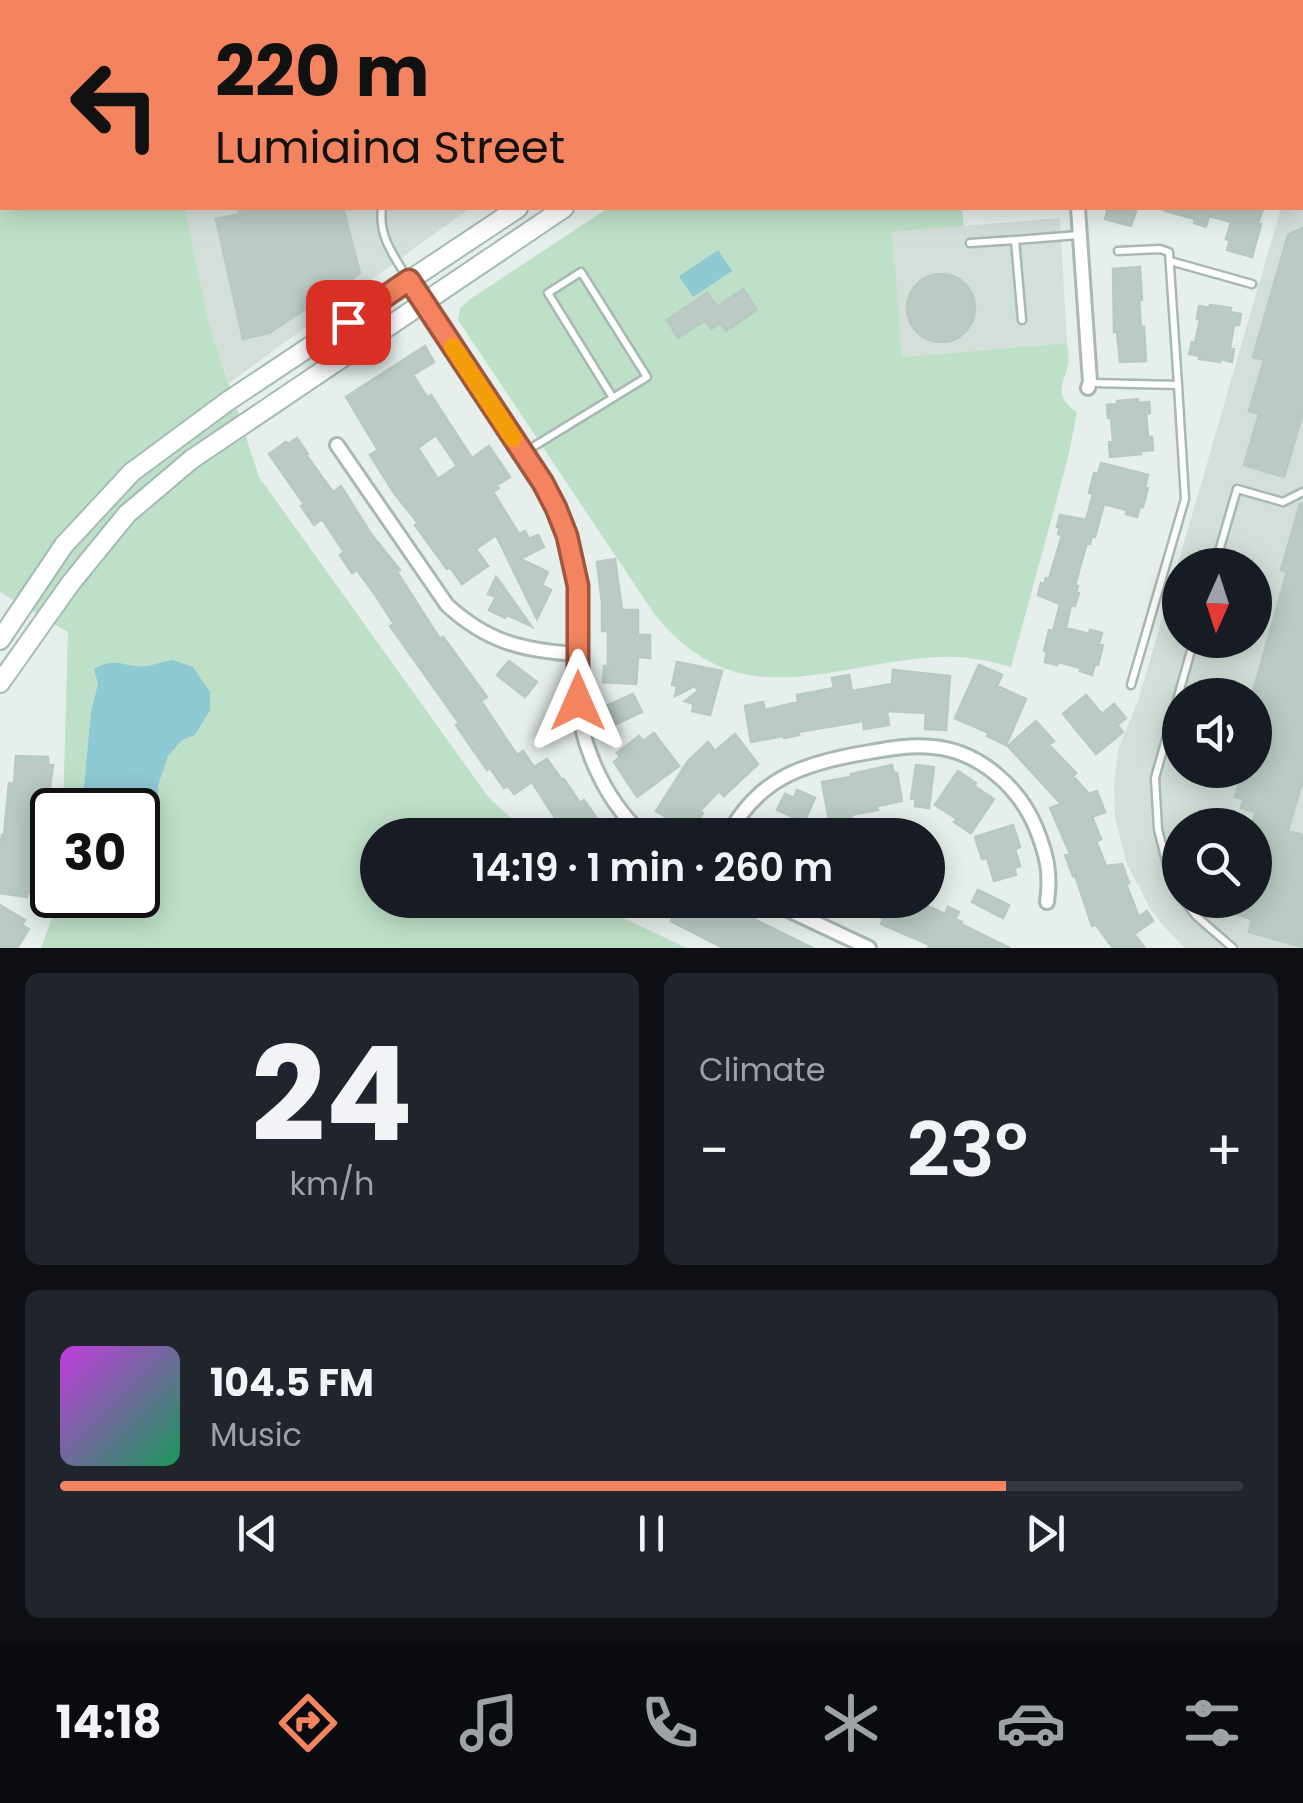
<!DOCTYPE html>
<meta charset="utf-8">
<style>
:root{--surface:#171b24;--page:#20242c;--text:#f1f3f6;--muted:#9ea1a6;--line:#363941;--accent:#f4845f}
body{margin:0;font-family:Poppins,sans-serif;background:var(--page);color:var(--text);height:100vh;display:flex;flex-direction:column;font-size:38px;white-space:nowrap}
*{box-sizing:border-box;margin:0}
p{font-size:32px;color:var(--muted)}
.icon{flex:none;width:55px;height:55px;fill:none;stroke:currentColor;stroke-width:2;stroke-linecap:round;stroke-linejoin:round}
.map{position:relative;height:948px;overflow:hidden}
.panel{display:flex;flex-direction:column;gap:25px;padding:25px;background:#0d0f14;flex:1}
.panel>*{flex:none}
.guide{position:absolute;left:0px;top:0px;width:1305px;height:210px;box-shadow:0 5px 25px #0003;background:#f4845f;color:#111;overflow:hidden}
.needle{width:65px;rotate:183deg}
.buttons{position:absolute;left:1162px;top:548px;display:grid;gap:20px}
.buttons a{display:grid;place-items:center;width:110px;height:110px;border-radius:50%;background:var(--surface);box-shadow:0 5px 25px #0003;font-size:50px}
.speed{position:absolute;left:30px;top:788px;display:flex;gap:20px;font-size:50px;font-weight:700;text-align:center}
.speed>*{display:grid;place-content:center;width:130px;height:130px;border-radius:50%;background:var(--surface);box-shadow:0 5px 25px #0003;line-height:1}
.speed .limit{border:5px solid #111;border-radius:15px;background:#fff;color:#111}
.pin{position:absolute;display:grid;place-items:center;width:85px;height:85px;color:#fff;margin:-42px;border-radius:20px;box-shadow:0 5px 15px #0006}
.me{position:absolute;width:110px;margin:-55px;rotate:0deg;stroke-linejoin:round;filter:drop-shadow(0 0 8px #0008)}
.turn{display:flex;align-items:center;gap:35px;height:210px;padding:0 50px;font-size:45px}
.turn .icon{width:130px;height:130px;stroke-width:2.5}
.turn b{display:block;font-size:70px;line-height:85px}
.big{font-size:75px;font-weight:600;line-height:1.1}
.panel .widget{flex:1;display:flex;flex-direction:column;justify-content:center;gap:15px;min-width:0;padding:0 35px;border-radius:15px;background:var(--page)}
.panel .dial{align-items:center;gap:0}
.dial b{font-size:130px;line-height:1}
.song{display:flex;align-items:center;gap:30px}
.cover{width:120px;height:120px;border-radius:15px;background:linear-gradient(135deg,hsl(290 70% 55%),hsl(150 70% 35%))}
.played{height:10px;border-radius:5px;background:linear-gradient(90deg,var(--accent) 80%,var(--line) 80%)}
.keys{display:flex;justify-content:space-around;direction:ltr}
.heat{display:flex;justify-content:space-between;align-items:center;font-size:55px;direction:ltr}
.panel .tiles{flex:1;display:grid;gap:25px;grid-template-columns:1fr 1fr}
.widget:last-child{grid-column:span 2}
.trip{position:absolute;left:360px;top:818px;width:585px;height:100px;border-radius:50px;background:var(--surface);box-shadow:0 5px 25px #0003;font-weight:600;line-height:100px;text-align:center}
.tabs{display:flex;height:160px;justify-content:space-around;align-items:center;background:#090b0e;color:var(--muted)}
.tabs .icon{width:70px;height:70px}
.tabs .active{color:var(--accent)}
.tabs b{font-size:45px;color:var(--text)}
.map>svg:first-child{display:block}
.built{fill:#d4dfda;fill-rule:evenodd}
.green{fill:#bfe0c8}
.water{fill:#8ec9d4}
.building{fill:#bbcac4;stroke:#b8c9c2;stroke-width:2.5;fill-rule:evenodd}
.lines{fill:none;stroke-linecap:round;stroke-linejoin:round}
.service-casing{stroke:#a8b8b2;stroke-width:11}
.minor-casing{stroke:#a8b8b2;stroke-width:18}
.secondary-casing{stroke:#a4bbb3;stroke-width:22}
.service{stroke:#fff;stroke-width:6}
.minor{stroke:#fff;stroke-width:12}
.secondary{stroke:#fff;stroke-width:18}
.route-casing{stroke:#9f563e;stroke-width:25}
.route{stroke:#f4845f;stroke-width:18}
.slow{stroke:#f59e0b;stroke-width:18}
</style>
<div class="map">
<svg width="1303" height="948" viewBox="0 0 1303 948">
<rect width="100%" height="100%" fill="#e6efeb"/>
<!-- built -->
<path class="built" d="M150,0H1303V113L1302,2H147Z
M1303,195V948H1185L1168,931L1151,910L1127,864L1115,818L1114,786L1118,750L1139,698L1281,208H1302ZM1180,565H1255V640H1180ZM1180,695H1255V770H1180ZM1180,825H1255V900H1180Z
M185,208H470L229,383L208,320Z
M1060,218L1067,343L902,357L891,232Z"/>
<!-- green -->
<path class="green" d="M0,0H123L132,2H2V208H185L208,320L259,477L489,798L530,835H378V900H603L621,917L687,948H41L60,895H138V810H63L68,632L0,592Z
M608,208H962L964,226L892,232L902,357L1067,343C1068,351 1070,361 1067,369C1061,389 1055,397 1077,412L1068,458L1011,667C988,661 966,656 943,657C834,660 742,722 655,615L458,320L460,308L469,300Z"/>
<!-- water -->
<path class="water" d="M718,250L732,271L693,297L679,276Z
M173,660L193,667L210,692V710L195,735L182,740L168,756L158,785L157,803L145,825L138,834V810H82L91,712L98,684L94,669C117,655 126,669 147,666C155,665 163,661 173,660Z"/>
<!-- building -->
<path class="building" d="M239,208H343L360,273L269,333L243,339L216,219L240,214Z
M1108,208H1137L1131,226L1105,219Z
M1166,208H1263L1258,224H1261L1252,257L1227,250L1230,240L1226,239L1231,222L1209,216L1206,227L1194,223L1195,219L1165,211Z
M1303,228V413L1284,477L1244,465L1259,414L1249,411L1264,360L1253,357L1288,235Z
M1140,267L1142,300H1139L1141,327H1144L1146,361L1120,362L1117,332H1114L1113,269Z
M907 308a34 34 0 1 1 68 0a34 34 0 1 1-68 0Z
M743,289L757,310L726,331L720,323L711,329L705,320L678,338L667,320L707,293L717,307Z
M1210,305L1231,308L1230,312L1241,314L1239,325H1234L1230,348L1234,349L1232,362L1220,359V362L1199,359L1200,356L1189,354L1192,342L1195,343L1200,319H1197L1199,306L1210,308Z
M425,346L434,362L413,375L427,397L431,395L472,458L489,446L510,477L497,485L499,488L493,492L519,534L525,531L529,539L538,535L544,547L520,559L548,572L542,585L551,590L537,619L496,535L476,549L488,566L462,584L450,567L447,569L415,525L418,523L394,493L370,455L378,450L346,397ZM436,435L457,466L438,479L418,448Z
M1138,399V403L1149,402L1150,413L1146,414L1148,437H1152L1153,450L1141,451V454L1110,457L1109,442L1113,441L1111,418H1108L1107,405L1118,404L1117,401Z
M297,438L308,454L306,455L333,492L341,486L371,534L400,570L397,572L440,639L443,637L487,697L481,701L517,755L523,751L534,767L547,759L562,780L564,779L580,803L584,800L603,827L592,835H566L532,782L514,794L508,786L504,788L490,768L487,770L456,725L459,723L390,626L394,624L376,596L357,570L352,573L340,555L344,552L322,519L314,525L301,506L304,504L269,454L286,442L288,444Z
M1101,463L1148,475L1145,487L1148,488L1143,507H1140L1137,517L1126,514L1127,510L1104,504L1095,537L1092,536L1090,544L1087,543L1075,585L1078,586L1076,592L1079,593L1075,606L1071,605L1066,628L1089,634L1090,630L1102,633L1099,644L1103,645L1098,665L1095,664L1092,675L1080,671L1081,668L1058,662L1057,665L1045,662L1047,651H1044L1049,630L1053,631L1060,604L1038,595L1041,583L1044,585L1046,578L1049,579L1062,535L1058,534L1060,527H1057L1060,515L1086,520L1093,494L1089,493L1094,473L1098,474Z
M1300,504H1303V779L1288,831L1303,835V947L1249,932L1252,919L1232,913L1235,900H1255V823H1252L1256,812L1241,808L1244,799L1235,797L1243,770H1255V727L1258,717L1255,716V695H1252L1287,572L1281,570Z
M615,559L622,610H638V635H650V658L638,657L636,684L603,682L604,666H608V631H602V603L597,562Z
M496,577L502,585L531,626L507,615L505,618L489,610L496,597L488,594Z
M509,661L537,682L525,697L497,675Z
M677,662L722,671L710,715L692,711L694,704L685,701L698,691L695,686L675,696L677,686L672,685Z
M979,665L1002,675L997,686L1026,699L1006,745L987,736L989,733L955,718Z
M893,670L950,676L946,730L925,729L926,713L887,711L889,725L864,729L863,721L798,732L799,735L784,738L783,736L751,742L745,706L763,702L765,710L798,702L797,695L834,688L832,678L849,675L852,691L892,684Z
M633,694L642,712L610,727L602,711L607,708L606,706Z
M1086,695L1102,714L1114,704L1126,718L1117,725L1123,732L1096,754L1063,714Z
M1036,721L1054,741L1049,745L1076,773L1073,776L1089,794L1097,791L1105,812L1092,817L1101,839L1096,841L1106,866L1122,864L1129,883L1126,884L1139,917L1147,911L1153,921L1134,934L1145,948H1113L1096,925L1092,926L1075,875L1073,876L1065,855L1070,854L1050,808L1061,804L1008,746Z
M654,733L679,766L637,797L614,762L620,757L617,753L639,736L643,741Z
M735,734L758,764L724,796L719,791L700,811L703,813L691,832L656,811L688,761L708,742L715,751Z
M16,756L48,757V765H53L46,816H39L37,840L40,841L35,868L40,869L38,880L35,879L33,892L28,891L27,897L0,893V847L2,835H4L9,783L14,784Z
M892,765L894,773H897L902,801L877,806L878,810L851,815L852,818L848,819L850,829L831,832L822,782L851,777V774Z
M916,765L934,767L929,808L915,806L916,798L911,799Z
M958,771L976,783L974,786L994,799L971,833L954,822L957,819L935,805Z
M797,790L815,798L804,822L777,810L785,794L794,798Z
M1013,825L1020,847L1015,849L1020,866L1014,868L1016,875L994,881L987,858L982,859L975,837Z
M978,890L1009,905L1003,918L972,902Z
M640,900H715L813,948H723L671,921L673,917Z
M841,900H915L945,914L948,907L959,912L955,919L962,922L961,924L1010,948H928L930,945L881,924L884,919Z
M0,905L25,920L22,925L29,929L17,948H0Z"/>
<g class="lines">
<defs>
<path id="service" d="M346,0L347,2
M586,0L587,2
M686,0L687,2
M852,0V2
M234,2L237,0
M541,2L555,0
M382,208C378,236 394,256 408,279
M970,243L1015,240
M1170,261L1252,284
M1022,320L1015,240L1078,235
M1091,383L1178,385L1169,252L1160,249L1118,251
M523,453L647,377L581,272L548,293L613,398
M1215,565L1237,489L1283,502L1303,492
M1131,685L1185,499L1178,385
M1180,894L1168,869L1158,829L1155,778L1194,640
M1184,900L1196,916L1233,948"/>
<path id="minor" d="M1078,208L1090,382L1088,388
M409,280L543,483C560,515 573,548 578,584C582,617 576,651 576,684C578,740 602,797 643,835
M337,445L447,605C487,642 524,651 577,654
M728,835C758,780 799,765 858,754C882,750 908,744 933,747C979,751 1019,787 1036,828C1047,856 1051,872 1047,902
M767,900L869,948"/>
<path id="secondary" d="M1302,142L1303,143
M1302,169H1303
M0,640L64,545L132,472L228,401L518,208
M0,683L70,584L127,514L192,459L564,208"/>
</defs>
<!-- service casing -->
<use href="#service" class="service-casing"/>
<!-- minor casing -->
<use href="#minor" class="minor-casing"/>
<!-- secondary casing -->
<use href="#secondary" class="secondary-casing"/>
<!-- service -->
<use href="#service" class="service"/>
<!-- minor -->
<use href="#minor" class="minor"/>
<!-- secondary -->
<use href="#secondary" class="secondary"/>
</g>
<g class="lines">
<defs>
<path id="route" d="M348,322L409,280L543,483L556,508L567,536L578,586V701"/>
</defs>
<!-- route casing -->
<use href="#route" class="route-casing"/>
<!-- route -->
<use href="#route" class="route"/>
<!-- slow -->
<path class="slow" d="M453,347L513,438"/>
</g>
</svg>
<div class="buttons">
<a><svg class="needle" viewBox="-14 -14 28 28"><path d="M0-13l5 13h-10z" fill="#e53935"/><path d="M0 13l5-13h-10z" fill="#9ea1a6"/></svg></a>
<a><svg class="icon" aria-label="sound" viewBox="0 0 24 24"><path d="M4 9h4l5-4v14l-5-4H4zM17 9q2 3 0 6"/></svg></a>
<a><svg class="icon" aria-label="search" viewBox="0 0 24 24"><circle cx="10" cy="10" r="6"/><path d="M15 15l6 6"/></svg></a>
</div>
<div class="speed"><div class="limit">30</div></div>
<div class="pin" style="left:348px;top:322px;background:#d93025"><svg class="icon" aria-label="arrive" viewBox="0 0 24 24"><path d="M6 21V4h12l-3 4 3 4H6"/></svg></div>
<svg class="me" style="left:578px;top:701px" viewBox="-20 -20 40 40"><path d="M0-17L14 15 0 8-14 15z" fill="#f4845f" stroke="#fff" stroke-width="4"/></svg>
<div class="trip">14:19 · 1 min · 260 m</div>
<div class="guide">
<div class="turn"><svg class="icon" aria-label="left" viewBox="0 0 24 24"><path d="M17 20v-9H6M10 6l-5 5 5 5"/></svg><div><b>220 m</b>Lumiaina Street</div></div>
</div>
</div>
<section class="panel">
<div class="tiles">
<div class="widget dial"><b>24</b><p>km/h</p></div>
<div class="widget"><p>Climate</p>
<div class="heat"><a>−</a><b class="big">23°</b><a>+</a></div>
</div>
<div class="widget">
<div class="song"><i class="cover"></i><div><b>104.5 FM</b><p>Music</p></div></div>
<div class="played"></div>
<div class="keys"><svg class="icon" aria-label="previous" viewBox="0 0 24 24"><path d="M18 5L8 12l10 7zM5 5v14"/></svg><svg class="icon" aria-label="pause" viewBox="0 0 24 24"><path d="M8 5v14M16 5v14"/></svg><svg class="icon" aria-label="next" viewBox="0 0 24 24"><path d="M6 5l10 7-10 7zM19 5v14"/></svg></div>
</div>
</div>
</section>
<nav class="tabs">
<b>14:18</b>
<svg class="icon active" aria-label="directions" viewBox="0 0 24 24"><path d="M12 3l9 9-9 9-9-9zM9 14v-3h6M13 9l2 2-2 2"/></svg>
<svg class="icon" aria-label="music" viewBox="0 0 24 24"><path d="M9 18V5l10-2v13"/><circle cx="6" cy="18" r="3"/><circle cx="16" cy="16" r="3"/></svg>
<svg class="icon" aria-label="phone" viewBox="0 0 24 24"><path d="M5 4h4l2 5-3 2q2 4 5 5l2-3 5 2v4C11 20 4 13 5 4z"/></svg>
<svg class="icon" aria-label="climate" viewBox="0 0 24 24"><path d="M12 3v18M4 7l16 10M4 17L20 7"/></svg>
<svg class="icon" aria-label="car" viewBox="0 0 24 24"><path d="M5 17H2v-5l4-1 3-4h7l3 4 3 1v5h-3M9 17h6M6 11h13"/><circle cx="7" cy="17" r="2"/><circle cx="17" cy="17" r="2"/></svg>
<svg class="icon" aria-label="filters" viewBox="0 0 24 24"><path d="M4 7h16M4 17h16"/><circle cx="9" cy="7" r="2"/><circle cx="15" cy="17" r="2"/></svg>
</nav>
